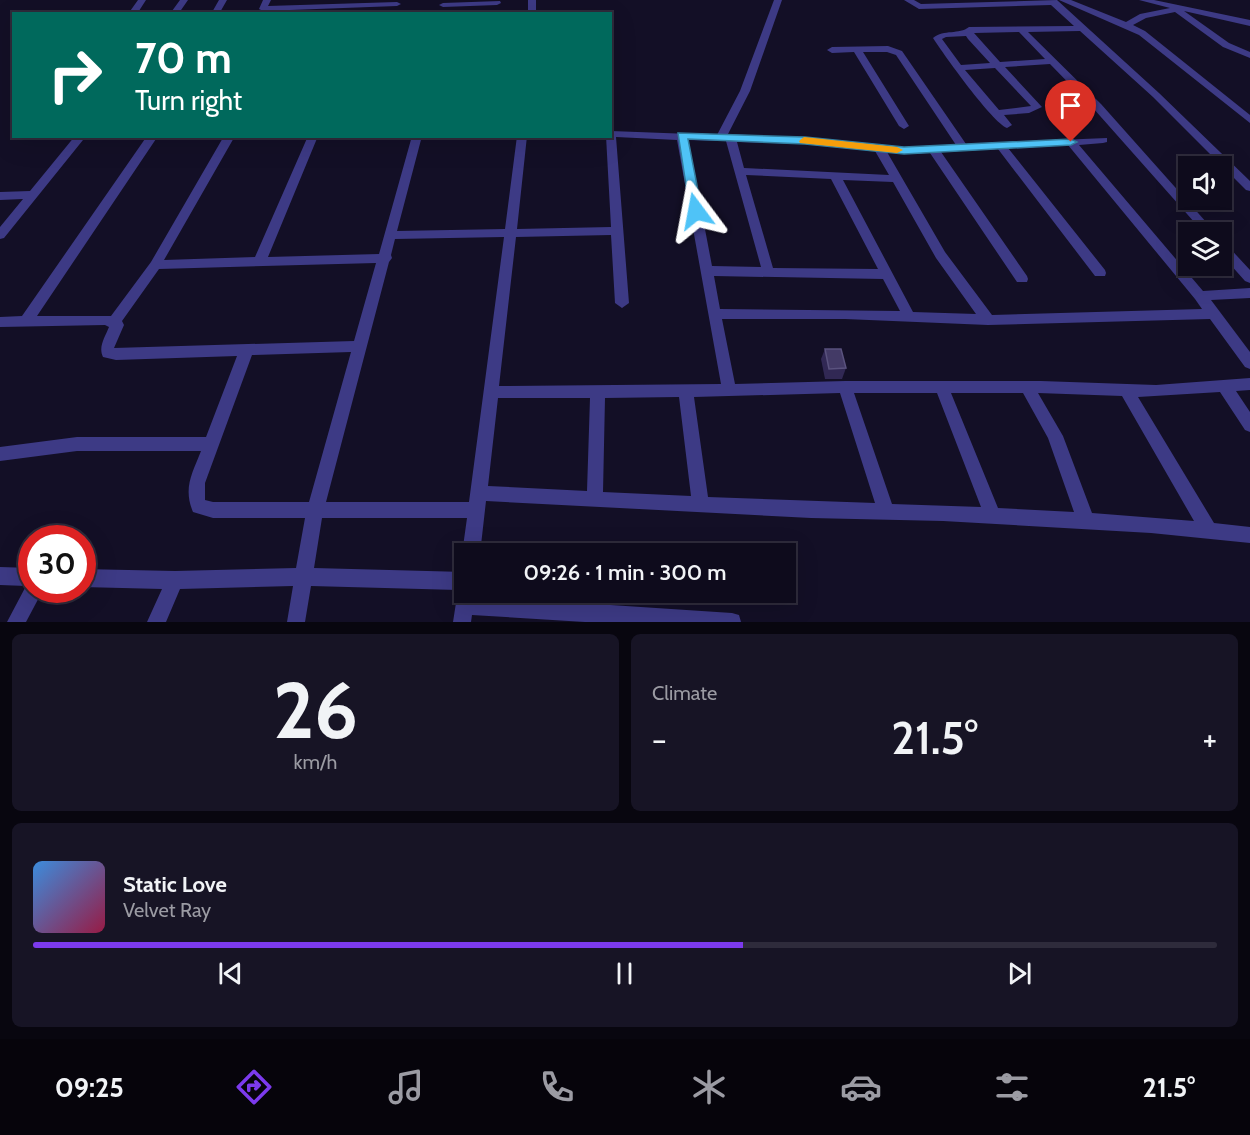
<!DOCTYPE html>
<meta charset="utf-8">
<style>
:root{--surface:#0e0b1c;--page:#171425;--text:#f1f3f6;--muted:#9b9ba3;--line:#2e2b3b;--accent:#7c3aed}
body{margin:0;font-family:Cabin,sans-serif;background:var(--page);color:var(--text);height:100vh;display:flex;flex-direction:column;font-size:22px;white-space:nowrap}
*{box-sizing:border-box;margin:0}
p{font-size:20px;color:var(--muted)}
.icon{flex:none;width:33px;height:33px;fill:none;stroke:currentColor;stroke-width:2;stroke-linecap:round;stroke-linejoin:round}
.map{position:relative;height:622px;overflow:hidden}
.details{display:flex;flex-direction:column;gap:12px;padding:12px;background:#08060f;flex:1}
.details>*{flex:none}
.banner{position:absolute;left:12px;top:12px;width:600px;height:126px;border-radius:0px;box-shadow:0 6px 24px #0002,0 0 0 2px var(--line);background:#00695c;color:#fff;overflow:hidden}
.controls{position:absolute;left:1178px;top:156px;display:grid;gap:12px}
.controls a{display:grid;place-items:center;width:54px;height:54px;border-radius:0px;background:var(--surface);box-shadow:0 6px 24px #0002,0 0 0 2px var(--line);font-size:30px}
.speed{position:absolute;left:18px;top:525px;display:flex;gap:12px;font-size:30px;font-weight:700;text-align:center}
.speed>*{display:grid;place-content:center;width:78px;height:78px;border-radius:50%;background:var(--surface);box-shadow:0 6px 24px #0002,0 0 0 2px var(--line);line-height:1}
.speed .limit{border:9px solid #d22;background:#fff;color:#111}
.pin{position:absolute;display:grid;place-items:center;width:51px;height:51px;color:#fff;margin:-62px -26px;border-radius:50% 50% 50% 0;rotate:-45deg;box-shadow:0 0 6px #0007}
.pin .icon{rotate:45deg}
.me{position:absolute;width:66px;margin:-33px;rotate:347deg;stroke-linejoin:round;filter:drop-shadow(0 0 4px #0008)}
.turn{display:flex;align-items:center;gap:21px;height:126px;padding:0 24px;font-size:27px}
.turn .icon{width:78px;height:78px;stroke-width:2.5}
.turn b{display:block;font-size:42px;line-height:51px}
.big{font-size:45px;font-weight:600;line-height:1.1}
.details .card{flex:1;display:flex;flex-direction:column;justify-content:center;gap:9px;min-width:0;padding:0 21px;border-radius:9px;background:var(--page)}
.details .dial{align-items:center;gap:0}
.dial b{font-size:78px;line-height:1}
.song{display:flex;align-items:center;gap:18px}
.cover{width:72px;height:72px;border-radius:9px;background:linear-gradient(135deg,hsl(210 70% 55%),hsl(340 70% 35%))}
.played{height:6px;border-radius:3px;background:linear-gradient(90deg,var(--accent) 60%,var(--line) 60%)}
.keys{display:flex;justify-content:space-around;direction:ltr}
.heat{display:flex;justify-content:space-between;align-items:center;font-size:33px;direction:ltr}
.details .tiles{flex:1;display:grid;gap:12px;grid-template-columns:1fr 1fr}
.card:last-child{grid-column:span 2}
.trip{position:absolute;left:454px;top:543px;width:342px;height:60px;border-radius:0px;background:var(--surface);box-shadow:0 6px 24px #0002,0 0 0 2px var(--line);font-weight:600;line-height:60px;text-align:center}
.tab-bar{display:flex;height:96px;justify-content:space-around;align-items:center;background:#06040b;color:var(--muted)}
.tab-bar .icon{width:42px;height:42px}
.tab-bar .on{color:var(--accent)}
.tab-bar b{font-size:27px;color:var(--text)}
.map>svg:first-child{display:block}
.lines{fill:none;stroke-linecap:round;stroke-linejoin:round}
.street{fill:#3d3a85;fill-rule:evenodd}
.wall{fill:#312854}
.building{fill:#433a66;stroke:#5a527e;stroke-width:1.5}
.route{fill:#4fc3f7;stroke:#337fa1;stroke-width:1.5}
.slow{fill:#f59e0b}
</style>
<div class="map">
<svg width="1250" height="622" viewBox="0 0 1250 622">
<rect width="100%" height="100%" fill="#130f26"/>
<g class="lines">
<!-- street -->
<path class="street" d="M138,0H146L137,14H128Z
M180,0H188L179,13H173L172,11Z
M219,0H227L219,14H211Z
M263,0H271L268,6L397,2L401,4L397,6L263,11L259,9Z
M528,0H536V14H528Z
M774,0H782L750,91L728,134L805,138L904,148L956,145L896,55L887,52H863L909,126L904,129L899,126L854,52L832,53L827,50L832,47L888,46L902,51L966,144L1107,138V142L1103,143L1079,145L1203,291L1250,288V298L1211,300L1250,352V369L1245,367L1210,319L988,325L845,319H722L735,384L845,381H1041L1156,385L1250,378V390L1236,391L1250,412V432L1245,430L1220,392L1138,397L1214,523L1250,527V543L1151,533L943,521L811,518L486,501L480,554H465V560L462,554L467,518H322L314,568L465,572V592H475V596L732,613L739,615L741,622H585L472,615L471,622H453L458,590L311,586L305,622H287L293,586L180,589L166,622H147L162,589L82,587V569L175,571L296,568L305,518H213L193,512C183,488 192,474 201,451H77L0,461V447L77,437H206L237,356L116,360L103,357C98,347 105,337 109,327L105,325L0,327V317L22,316L147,136H158L37,316H111L151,262L224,136H235L164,260L255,257L308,136H318L268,257L379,254L412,136H422L397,231L505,229L517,136H527L517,229L611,227L606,136H610L611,131L717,135L740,91ZM616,137L677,140L721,384L499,386L516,237L611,235L615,303L622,308L629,303ZM688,140L726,141L761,267L712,266ZM737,142L805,144L875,151L889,175L744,168ZM1068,145L1195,299L1202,309L992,315L945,252L887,152L904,154L930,153L1017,282H1027L1028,279L1027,276L941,152L998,149L1095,276H1105L1106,273L1105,270L1008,148ZM746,175L831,179L878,269L773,268ZM843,180L893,182L936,258L976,314L913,312ZM504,237L469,502H326L389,262L392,258L391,255L395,239ZM376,263L354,341L114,348L124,325L122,321L159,269ZM714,276L883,279L900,311L720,309ZM351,352L309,502H213L205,500V483L252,355ZM840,393L875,503L708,497L694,397ZM854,393H937L981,507L892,504ZM951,393H1023L1048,438L1074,512L998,508ZM1038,393L1122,396L1194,521L1092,513L1063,436ZM679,397L691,496L603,492L605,398ZM498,398H590L587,491L488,486Z
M904,0H914L921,4L1057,0L1159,93L1250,181V191L1246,190L1153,97L1080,31L1028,32L1101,104L1215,232H1203L1093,108L1050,64L1005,67L1042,107L1029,113L1004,115L1012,125L1007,128C992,122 944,55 933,38C944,29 959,35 969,27L1074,26L1051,5L919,9ZM1019,32L1045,59L1000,62L974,33ZM966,36L968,39L990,63L961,65L942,39L946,37ZM995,68L1031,106L999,110L965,70Z
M1059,0H1071L1126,22L1140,14L1170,8L1139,0H1154L1250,20V26L1184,11L1229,43L1250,52V58L1223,47L1175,12L1146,18L1133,25L1145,31L1250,115V123L1139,35Z
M500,1L501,3L497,5L443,7L439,5L443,3Z
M75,136H110L105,139L83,140L4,238L0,239V227L23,199L0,200V192L30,191Z
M1221,242L1225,243L1250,270V283L1245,281L1221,254Z
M0,567L32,568V590H43L26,622H7L26,586L0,585Z"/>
</g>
<!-- wall -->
<path class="wall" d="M825,349L846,368L842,379H825L821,359Z"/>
<!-- building -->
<path class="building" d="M825,349H841L846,368L829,369Z"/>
<!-- route -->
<path class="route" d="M678,133L805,137L904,147L1071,139L1077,142L1071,145L904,154L805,144L688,139L702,211L696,215L690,211Z"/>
<!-- slow -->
<path class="slow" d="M804,137L897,147L903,150L897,153L800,143L799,141Z"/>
</svg>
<div class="controls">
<a><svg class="icon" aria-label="sound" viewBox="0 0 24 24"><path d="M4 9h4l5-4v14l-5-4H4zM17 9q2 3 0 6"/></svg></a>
<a><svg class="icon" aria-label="layers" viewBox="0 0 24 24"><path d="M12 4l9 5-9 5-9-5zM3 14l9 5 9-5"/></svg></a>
</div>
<div class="speed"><div class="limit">30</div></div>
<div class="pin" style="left:1071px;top:142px;background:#d93025"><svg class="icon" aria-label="arrive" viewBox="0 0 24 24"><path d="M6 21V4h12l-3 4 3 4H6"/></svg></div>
<svg class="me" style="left:696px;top:211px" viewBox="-20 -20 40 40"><path d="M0-17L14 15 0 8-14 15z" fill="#4fc3f7" stroke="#fff" stroke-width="4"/></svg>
<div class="trip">09:26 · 1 min · 300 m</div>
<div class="banner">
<div class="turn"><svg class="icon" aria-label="right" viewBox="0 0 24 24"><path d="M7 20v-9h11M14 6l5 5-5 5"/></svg><div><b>70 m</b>Turn right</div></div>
</div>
</div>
<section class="details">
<div class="tiles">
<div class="card dial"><b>26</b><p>km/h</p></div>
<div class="card"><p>Climate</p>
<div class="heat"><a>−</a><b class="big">21.5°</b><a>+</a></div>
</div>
<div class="card">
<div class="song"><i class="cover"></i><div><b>Static Love</b><p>Velvet Ray</p></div></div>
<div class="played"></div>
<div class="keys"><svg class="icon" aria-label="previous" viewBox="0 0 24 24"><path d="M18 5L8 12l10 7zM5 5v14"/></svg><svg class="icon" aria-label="pause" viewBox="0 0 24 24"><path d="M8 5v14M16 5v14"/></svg><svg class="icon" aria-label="next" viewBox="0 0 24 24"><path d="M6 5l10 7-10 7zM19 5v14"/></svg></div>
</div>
</div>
</section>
<nav class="tab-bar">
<b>09:25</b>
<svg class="icon on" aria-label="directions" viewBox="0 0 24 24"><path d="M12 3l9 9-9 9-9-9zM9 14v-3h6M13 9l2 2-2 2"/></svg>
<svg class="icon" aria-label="music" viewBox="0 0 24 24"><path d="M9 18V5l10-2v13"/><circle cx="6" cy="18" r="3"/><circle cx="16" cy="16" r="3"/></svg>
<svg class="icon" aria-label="phone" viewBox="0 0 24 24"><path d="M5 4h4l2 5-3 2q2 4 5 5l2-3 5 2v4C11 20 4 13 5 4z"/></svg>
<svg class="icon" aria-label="climate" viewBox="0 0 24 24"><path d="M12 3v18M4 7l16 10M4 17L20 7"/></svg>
<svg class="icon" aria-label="car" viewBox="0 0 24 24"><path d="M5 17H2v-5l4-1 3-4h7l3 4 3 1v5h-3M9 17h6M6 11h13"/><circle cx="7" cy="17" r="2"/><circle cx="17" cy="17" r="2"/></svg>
<svg class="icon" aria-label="filters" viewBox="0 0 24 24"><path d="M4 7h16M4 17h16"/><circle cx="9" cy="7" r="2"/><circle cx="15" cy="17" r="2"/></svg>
<b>21.5°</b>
</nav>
